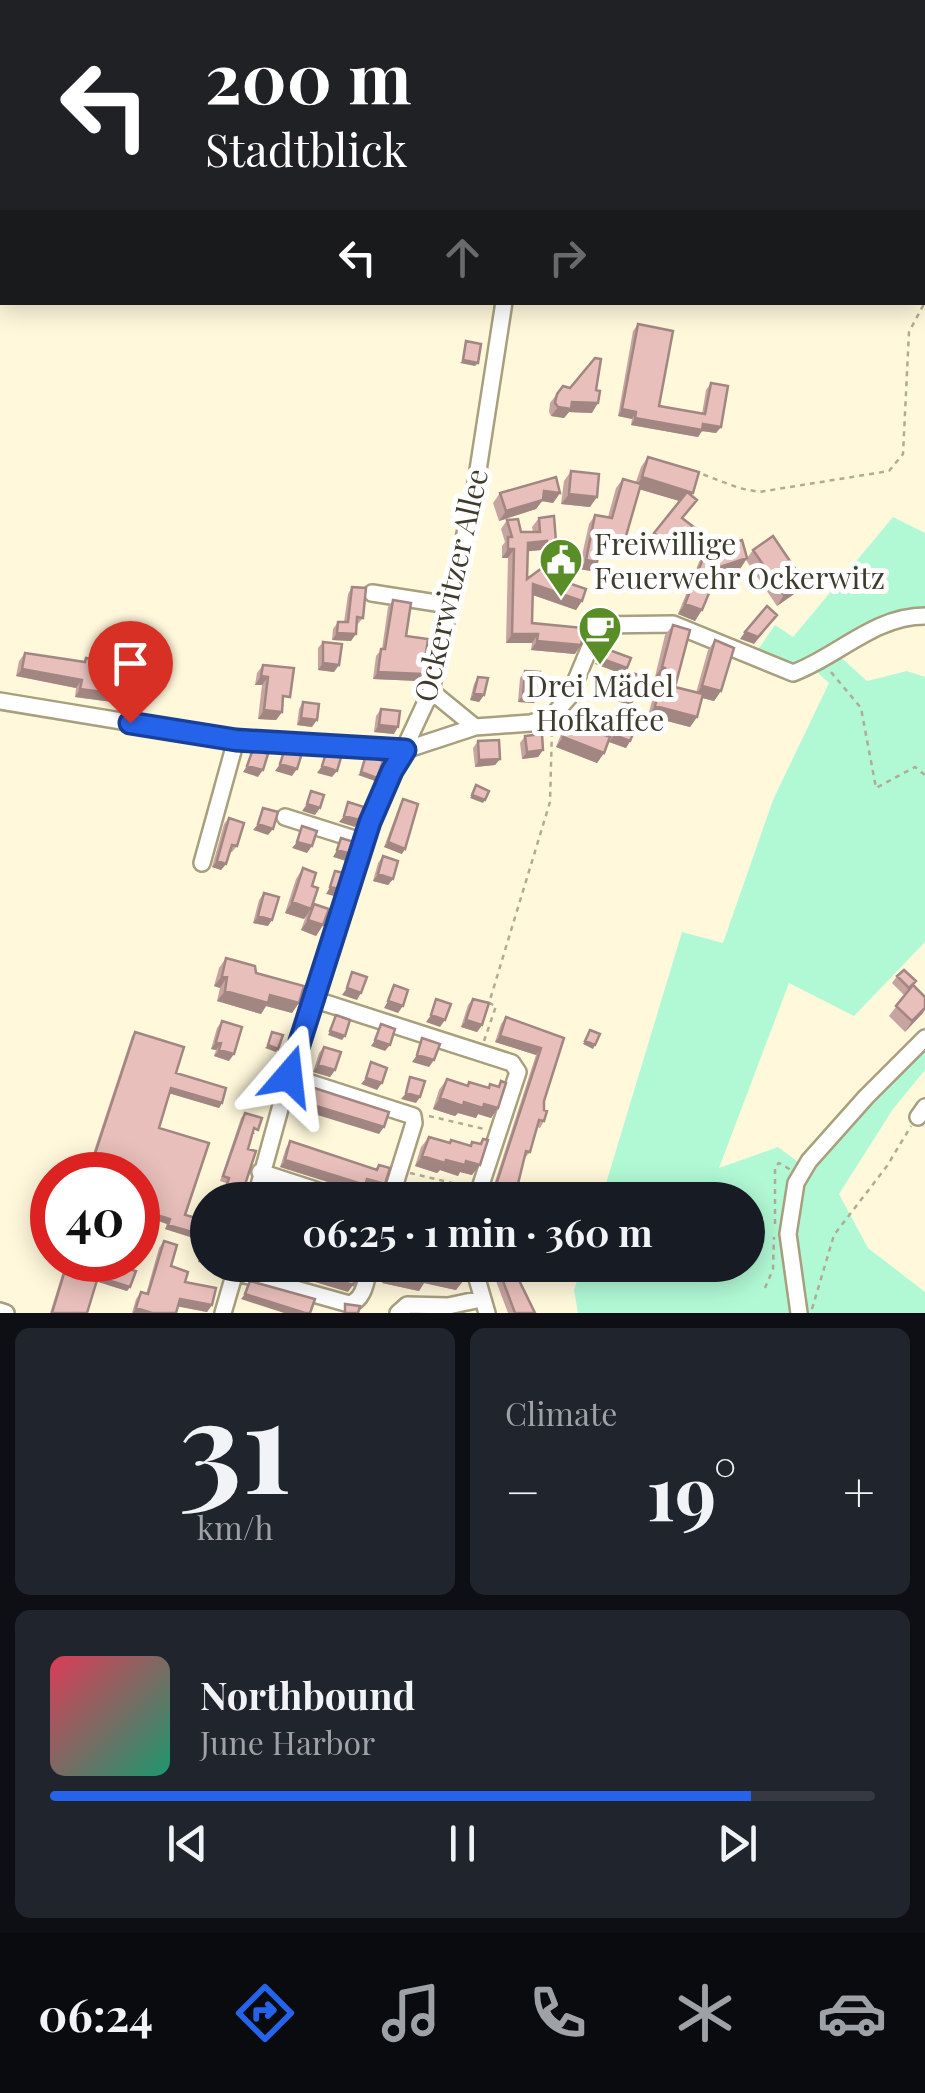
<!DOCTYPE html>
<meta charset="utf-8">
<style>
:root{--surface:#171b24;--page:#20242c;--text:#f1f3f6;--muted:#9ea1a6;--line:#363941;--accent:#2563eb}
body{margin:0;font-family:"Playfair Display",serif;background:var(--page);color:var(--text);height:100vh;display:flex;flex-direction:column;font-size:38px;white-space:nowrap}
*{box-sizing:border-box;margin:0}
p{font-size:32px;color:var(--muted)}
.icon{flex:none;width:55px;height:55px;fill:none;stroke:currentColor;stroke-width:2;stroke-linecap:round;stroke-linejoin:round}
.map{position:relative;height:1313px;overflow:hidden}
.side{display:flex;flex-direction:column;gap:15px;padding:15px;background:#0d0f14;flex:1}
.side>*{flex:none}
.banner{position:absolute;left:0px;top:0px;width:925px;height:305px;box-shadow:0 5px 25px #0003;background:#202124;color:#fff;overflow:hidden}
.speed{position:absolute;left:30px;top:1152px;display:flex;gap:20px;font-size:50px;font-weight:700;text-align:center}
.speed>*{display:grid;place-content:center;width:130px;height:130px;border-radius:50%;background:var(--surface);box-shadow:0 5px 25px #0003;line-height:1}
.speed .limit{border:15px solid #d22;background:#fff;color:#111}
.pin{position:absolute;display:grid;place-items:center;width:85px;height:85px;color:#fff;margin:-102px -42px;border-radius:50% 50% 50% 0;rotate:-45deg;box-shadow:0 0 10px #0007}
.pin .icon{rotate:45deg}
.me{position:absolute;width:110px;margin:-55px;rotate:17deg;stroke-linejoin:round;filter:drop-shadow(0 0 8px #0008)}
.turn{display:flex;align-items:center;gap:35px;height:210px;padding:0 40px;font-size:45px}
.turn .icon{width:130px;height:130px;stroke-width:2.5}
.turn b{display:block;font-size:70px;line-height:85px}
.lanes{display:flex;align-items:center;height:95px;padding:0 40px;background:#0003;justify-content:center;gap:50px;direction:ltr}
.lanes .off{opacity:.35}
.big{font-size:75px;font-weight:700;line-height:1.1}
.side .widget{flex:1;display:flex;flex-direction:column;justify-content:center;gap:15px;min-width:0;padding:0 35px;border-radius:15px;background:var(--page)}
.side .dial{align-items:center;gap:0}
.dial b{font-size:130px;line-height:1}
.song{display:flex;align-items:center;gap:30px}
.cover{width:120px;height:120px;border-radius:15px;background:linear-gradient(135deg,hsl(350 70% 55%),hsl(160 70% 35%))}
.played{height:10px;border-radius:5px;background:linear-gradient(90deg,var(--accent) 85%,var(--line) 85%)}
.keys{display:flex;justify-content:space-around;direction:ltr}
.heat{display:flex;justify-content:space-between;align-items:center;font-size:55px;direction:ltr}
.side .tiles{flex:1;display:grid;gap:15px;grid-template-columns:1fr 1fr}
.widget:last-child{grid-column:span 2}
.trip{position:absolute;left:190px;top:1182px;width:575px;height:100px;border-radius:50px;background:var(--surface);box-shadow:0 5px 25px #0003;font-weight:700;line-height:100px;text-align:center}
.tabs{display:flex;height:160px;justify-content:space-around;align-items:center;background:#090b0e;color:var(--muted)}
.tabs .icon{width:70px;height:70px}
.tabs .selected{color:var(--accent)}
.tabs b{font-size:45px;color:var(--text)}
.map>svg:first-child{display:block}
.green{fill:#b1f9d5}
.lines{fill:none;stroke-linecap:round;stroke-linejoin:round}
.minor-casing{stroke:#a79f7d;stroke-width:20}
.path{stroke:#b1ab94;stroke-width:2.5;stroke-dasharray:5 5;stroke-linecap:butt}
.minor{stroke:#fff;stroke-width:15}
.wall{fill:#c8a4a0;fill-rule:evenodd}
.shaded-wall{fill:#a28682}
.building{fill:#e8bfba;stroke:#a28682;stroke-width:2.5}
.route-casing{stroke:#184099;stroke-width:25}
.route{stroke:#2563eb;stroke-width:18}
.labels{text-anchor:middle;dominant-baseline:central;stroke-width:10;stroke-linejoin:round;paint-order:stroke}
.poi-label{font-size:30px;fill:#3f3b2d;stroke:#fff;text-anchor:start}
.street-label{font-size:30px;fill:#3f3b2d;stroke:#fff}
</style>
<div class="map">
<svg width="925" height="1313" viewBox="0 0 925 1313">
<rect width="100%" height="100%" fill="#fff8db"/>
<!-- green -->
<path class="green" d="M893,517L925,533V613L793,669L755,654L775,625L793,637Z
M836,653L867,681L907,671L925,677V942L854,1016L789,983L719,1168L778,1147L802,1165L791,1184L795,1313H578L574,1290L582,1265H748V1200H601L682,932L723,943L773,800L829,683L814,669Z
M925,1042V1070L893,1109L839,1194L868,1248L925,1292V1313H803L794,1210L809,1170Z"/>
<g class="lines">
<defs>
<path id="minor" d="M658,0L667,2
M614,2L615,0
M0,83L2,84
M372,593L449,605
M431,691L475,727
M0,701L236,740L405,750L475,727L531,723L554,714L569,697L599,625L673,624L793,673C837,657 874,616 925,616
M285,817L364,842
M202,863L236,740
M313,999L512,1063L518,1072L476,1200
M289,1076L413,1116L414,1123L390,1200
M918,1117L925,1107
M260,1172L346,1200
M255,1200L289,1076L370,822L431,691L476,483L504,302
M473,1265L487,1313
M235,1272L349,1304C365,1300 366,1279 370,1265
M0,1311L6,1313
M223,1313L237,1265
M398,1313L407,1305L448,1306L481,1299
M799,1313L788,1234L796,1183L809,1161L866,1097L925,1038"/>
</defs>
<!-- minor casing -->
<use href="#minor" class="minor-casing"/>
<!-- path -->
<path class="path" d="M694,471L739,488L759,492L889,471L903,454L909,332L925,302
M831,672L861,708L876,788L915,767L925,775
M484,1041L496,1006L489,1003L550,802L552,729
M429,1116L484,1129
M410,1173L465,1186
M775,1224V1167L779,1163L791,1170
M765,1288L773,1269L774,1237
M812,1309L834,1235L887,1166L911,1126"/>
<!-- minor -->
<use href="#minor" class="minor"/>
</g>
<!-- wall -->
<path class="wall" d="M638,324L659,406L702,414L706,390L711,383L721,427L716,433L702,431L698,437L631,425L632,419L618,416L633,331Z
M563,386L592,413L569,412L564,418L551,416L549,412L550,403Z
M648,457L692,495L683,518L688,538L681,547L674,541L662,555L647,543L680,501L639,489L618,552L600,547L597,562L591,571L579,569L589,524L595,515L608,517L616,488L623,479L636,482L641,467Z
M571,471L590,507L561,504L564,481Z
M500,493H560L553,503L542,501L536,509L499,521L493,503Z
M539,518L557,555L552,562L554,578L582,601L576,610L533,595L532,623L575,654L531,650L532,643H506L508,558H502V546L505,542L501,529L507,520L521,532H533L532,527ZM541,550L542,564H549L527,579L528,551Z
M753,550L797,592L777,606L746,560L740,569L716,576L695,621L678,614L699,562L706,551L747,558Z
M352,587L363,618L357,625L351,641L332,640L333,629L338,622H344L348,594Z
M393,600L406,636L423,674L418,681L373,679L376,656L382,649L388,607Z
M673,625L675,687L696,693L708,650L715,640L721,691L714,701L702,698L697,717L690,727L648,716L658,678L655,677L665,635Z
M323,642L334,672L318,670V648Z
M25,653L83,662L86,658L102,665L106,673L137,678L141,672L155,696L150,704L123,699L120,703L75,697L76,688L16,676L19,661Z
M263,665L284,706H282V712L276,720L258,719L262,685H255L257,673Z
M525,671L539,696L534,703L518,702L520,678Z
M627,672L631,705L616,701L622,679Z
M478,677L484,695L479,702L470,700L474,684Z
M303,702L312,727L297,725L299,709Z
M625,706L630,741L626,748L609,742L621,713Z
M381,709L394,734L374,732L376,716Z
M569,721L604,753L597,763L556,747L562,732Z
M525,736L543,750L538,757L522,759L520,743Z
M478,741L500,759L495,765L475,767L473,748Z
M403,799L402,854L384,847L400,804Z
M229,818L237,846L232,852H230L226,864L221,870L212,867L224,824Z
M383,856L393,879L388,885L373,881L378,863Z
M303,868L312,886V907L323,925L316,936L301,930L306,916L304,919L285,913L296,879Z
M264,893L268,926L253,923L259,900Z
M226,958L256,973L292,1013L266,1006L261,1014L217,1001L220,988L214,986L219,968Z
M897,976L916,981L913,986L925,1010L905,1032L889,1016L908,991L904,995L892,983Z
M473,999L482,1025L477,1032L461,1027L468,1005Z
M506,1017L564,1038L544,1101V1121L540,1128L537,1127L530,1152L524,1159L514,1200H489L536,1055L495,1042L501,1024Z
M222,1021L229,1061L214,1056L216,1050L211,1049L217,1028Z
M135,1032L176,1073L222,1103L219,1108L170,1093L159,1128L185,1215L208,1221V1264L198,1262L203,1241L165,1229L167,1224L155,1220L151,1225L138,1221V1175H86L132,1036Z
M324,1047L335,1070L330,1077L313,1072L319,1053Z
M447,1079L467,1086L469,1082L488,1088L490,1084L498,1086L501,1081L498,1108L491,1118L478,1114L476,1118L458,1113L455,1116L433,1109L439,1090Z
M245,1113L255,1134H253L248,1149L240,1200H220L226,1183L220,1181L241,1118Z
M429,1137L449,1143L451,1140L470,1146L472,1142L480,1144L483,1139L472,1175L460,1172L458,1176L440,1170L437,1173L415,1166L421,1147Z
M290,1141L375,1169L379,1165L385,1184L381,1191L364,1186L360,1192L280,1167L286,1148Z
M164,1241L171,1266L185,1282L212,1305L207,1312L178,1306L176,1313H132L136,1299L141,1292L146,1294L159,1248Z
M59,1260H98L130,1287L127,1291L96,1281L87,1313H50L63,1271L56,1269Z
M388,1265H469L456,1290L424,1283L419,1291L382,1283Z
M490,1265H514L516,1274L535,1313H508Z"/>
<!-- shaded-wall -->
<path class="shaded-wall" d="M856,0H875L873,2Z
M463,360L478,363L475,366L460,363Z
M572,402L598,403L592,413L569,412L564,418L551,416L558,407Z
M622,409L636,412L632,419L618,416Z
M635,418L703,424L721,427L716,433L702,431L698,437L631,425Z
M642,477L693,493L686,503L635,488Z
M544,491L560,493L553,503L542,501L536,509L499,521L506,511Z
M569,494L597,497L590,507L561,504Z
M602,537L624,543L618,552L596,546Z
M547,541L541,550L522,552L528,543Z
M508,549H514L508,558H502Z
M548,555H557L550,564H542Z
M747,558L740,569L712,577L720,567Z
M586,560L597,562L591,571L579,569Z
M804,582L797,592L777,606L784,595Z
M533,584L582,601L576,610L527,593Z
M685,604L702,610L695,621L678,614Z
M777,615L754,644L740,639L745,632Z
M337,633L356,634L351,641L332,640Z
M512,634H538L532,643H506Z
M537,641L581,645L575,654L531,650Z
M600,658L627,668L622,674L595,664Z
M323,663L339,665L334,672L318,670Z
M662,667L665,668L658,678L655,677Z
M22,669L82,680L76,688L16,676Z
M378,672L423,674L418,681L373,679Z
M261,676L268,677L262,685H255Z
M702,686L721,691L714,701L695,696Z
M80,689L126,691L155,696L150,704L123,699L120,703L75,697Z
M474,693L484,695L479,702L470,700Z
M621,694L636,698L631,705L616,701Z
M523,695L539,696L534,703L518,702Z
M655,706L697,717L690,727L648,716Z
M264,710L282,712L276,720L258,719Z
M301,718L317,720L312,727L297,725Z
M379,725L398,727L394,734L374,732Z
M614,735L630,741L626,748L609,742Z
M563,737L604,753L597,763L556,747Z
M543,750L538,757L522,759L527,752Z
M500,759L495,765L475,767L479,760Z
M280,764L297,769L292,776L275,771Z
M247,766L263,770L258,777L243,772Z
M322,766L337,771L332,777L317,773Z
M361,772L377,778L375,781L358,775Z
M472,795L485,800L483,803L470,798Z
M307,804L320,808L315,815L302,811Z
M344,816L360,820L355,827L339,822Z
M258,824L273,829L268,835L253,830Z
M297,842L312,846L307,853L292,848Z
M388,842L405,849L402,854L384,847Z
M337,850L351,854L346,861L333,857Z
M217,861L226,864L221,870L212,867Z
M378,874L393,879L388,885L373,881Z
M330,887L339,889L334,896L326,894Z
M292,902L311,909L304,919L285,913Z
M258,916L272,920L268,926L253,923Z
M308,920L323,925L316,936L301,930Z
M222,976L227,977L220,988L214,986Z
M347,988L361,993L357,1000L342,995Z
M225,991L270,995L299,1003L292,1013L266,1006L261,1014L217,1001Z
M388,1001L403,1006L398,1013L384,1008Z
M925,1008L923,1013L905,1032L912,1021Z
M431,1015L445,1020L440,1027L426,1022Z
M466,1020L482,1025L477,1032L461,1027Z
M330,1031L345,1036L342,1040L328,1035Z
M500,1036L541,1048L536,1055L495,1042Z
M375,1040L390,1045L385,1051L371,1046Z
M585,1041L595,1045L593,1049L583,1044Z
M216,1042L221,1043L216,1050L211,1049Z
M268,1045L278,1049L276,1052L265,1048Z
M219,1050L234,1054L229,1061L214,1056Z
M417,1055L434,1060L429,1067L412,1062Z
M318,1065L335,1070L330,1077L313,1072Z
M366,1078L382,1083L377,1090L361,1084Z
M171,1088L222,1103L219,1108L168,1093Z
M406,1093L420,1097L416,1103L401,1099Z
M440,1098L484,1104L498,1108L491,1118L478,1114L476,1118L458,1113L455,1116L433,1109Z
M303,1102L384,1127L379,1134L298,1109Z
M422,1156L466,1161L480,1165L472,1175L460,1172L458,1176L440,1170L437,1173L415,1166Z
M285,1160L367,1179L385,1184L381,1191L364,1186L360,1192L280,1167Z
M157,1215L170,1219L167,1224L154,1219Z
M138,1216L155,1221L151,1225L138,1221Z
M168,1225L206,1236L203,1241L165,1229Z
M201,1257L208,1259V1264L198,1262Z
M282,1265H287L353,1285L348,1292L278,1271Z
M389,1273H429L464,1280L456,1290L424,1283L419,1291L382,1283Z
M98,1277L130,1287L127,1291L95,1281Z
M245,1294L305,1313H284L241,1299Z
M180,1299L212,1305L207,1312L175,1306Z
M136,1308L152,1313H133Z"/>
<!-- building -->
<path class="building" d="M728,0H846V2H727Z
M875,0H892L900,2H874Z
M638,324L673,331L659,406L705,414L711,383L728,386L721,427L703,424L702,430L635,418L636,412L622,409Z
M466,341L481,344L478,363L463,360Z
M595,358L601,359L596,390L600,391L598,403L572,402L571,409L558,407L555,403L557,394L563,386L570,388Z
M648,457L699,472L693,493L642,477Z
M571,471L599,474L597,497L569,494Z
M556,477L560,493L544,491L543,500L506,511L500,493Z
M623,479L641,484L624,543L602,537L597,562L586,560L595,515L612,518Z
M687,492L697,500L682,518L695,528L688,536L681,530L669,545L654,533Z
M554,516L557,555H548L547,541L528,543L527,579L553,560L560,570L551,577L586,589L582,601L533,584L532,623L584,628L581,645L537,641L538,634H512L514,549H508V537H512L507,520L518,519L521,532H540L539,518Z
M773,536L804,582L784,595L753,550Z
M742,540L747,558L720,567L702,610L685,604L706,551Z
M352,587L366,588L363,618L357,617L356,634L337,633L338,622H348Z
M393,600L411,603L406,636L428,639L423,674L378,672L381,649H385Z
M767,606L777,615L758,637L745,632Z
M673,625L690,630L675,687L703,694L697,717L655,706L665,668L662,667Z
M715,640L734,648L721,691L702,686Z
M323,642L342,644L339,665L323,663Z
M604,648L631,658L627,668L600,658Z
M25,653L85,662L86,658L103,661L102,665L107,666L106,673L140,679L141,672L159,675L155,696L126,691L125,695L80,689L82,680L22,669Z
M263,665L294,668L290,697L283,696L282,712L264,710L268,677L261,676Z
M525,671L540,672L539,696L523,695Z
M627,672L643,676L636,698L621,694Z
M478,677L488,678L484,695L474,693Z
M303,702L319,704L317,720L301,718Z
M625,706L642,713L630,741L614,735Z
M381,709L400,711L398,727L379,725Z
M569,721L610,737L604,753L563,737Z
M542,734L543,750L527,752L525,736Z
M499,740L500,759L479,760L478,741Z
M285,748L302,753L297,769L280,764Z
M253,749L268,754L263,770L247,766Z
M327,750L342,754L337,771L322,766Z
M366,755L383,761L377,778L361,772Z
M476,785L489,791L485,800L472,795Z
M311,791L324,795L320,808L307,804Z
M403,799L418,804L405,849L388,842Z
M348,802L364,807L360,820L344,816Z
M263,808L278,812L273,829L258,824Z
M229,818L244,823L237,846L232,845L226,864L217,861Z
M302,826L317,831L312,846L297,842Z
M341,838L354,842L351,854L337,850Z
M383,856L398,861L393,879L378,874Z
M303,868L316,873L312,886L318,888L311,909L292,902Z
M335,871L344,873L339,889L330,887Z
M264,893L279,897L272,920L258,916Z
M314,904L329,909L323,925L308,920Z
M226,958L255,966L256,973L304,986L299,1003L270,995L268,1003L225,991L227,977L222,976Z
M904,970L916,981L909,988L897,976Z
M352,972L367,977L361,993L347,988Z
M394,985L408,990L403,1006L388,1001Z
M913,985L925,997V1008L912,1021L896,1006Z
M436,999L451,1004L445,1020L431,1015Z
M473,999L489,1003L482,1025L466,1020Z
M336,1015L350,1020L345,1036L330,1031Z
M506,1017L564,1038L544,1101V1110L547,1111L544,1121L539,1120L530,1152L526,1151L514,1200H491L541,1048L500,1036Z
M222,1021L242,1027L234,1054L219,1050L221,1043L216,1042Z
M381,1024L395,1029L390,1045L375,1040Z
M590,1030L600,1034L595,1045L585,1041Z
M135,1032L184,1047L176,1073L226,1088L222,1103L171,1088L159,1128L209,1143L185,1215L208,1221V1259L201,1257L206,1236L168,1225L170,1219L157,1215L155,1221L138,1216V1175H88Z
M272,1032L283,1035L278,1049L268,1045Z
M422,1038L440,1044L434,1060L417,1055Z
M324,1047L341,1052L335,1070L318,1065Z
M371,1062L387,1068L382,1083L366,1078Z
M410,1077L425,1081L420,1097L406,1093Z
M447,1079L468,1086L469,1082L489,1088L490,1084L499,1087L501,1081L506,1083L498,1108L484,1104L483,1108L464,1102L463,1106L440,1098Z
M308,1086L389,1112L384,1127L303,1102Z
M245,1113L262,1118L258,1130L254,1128L248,1149L256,1151L240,1200H222L229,1178L223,1176Z
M429,1137L450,1143L451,1140L471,1146L472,1142L481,1144L483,1139L488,1140L480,1165L466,1161L465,1165L446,1160L445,1163L422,1156Z
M290,1141L377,1170L379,1165L390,1168L385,1184L367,1179L365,1185L285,1160Z
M304,1191L332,1200H301Z
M164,1241L177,1245L171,1266L188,1272L185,1282L216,1288L212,1305L180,1299L176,1313H152L136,1308L141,1292L148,1294Z
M60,1260H98L136,1271L130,1287L98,1277L87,1313H52L66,1267L59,1265Z
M287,1265H352L361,1268L353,1285Z
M392,1265H469L464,1280L429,1273L426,1281L389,1273Z
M497,1265H514L516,1274L535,1313H515Z
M250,1281L315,1299L310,1313H305L245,1294Z
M345,1304L360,1306L358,1313H345Z"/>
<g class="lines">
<defs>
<path id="route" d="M130,723L236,740L405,750L392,771L370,822L289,1076"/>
</defs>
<!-- route casing -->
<use href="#route" class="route-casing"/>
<!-- route -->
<use href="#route" class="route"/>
</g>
<!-- icons -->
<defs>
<symbol id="civic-pin" viewBox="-11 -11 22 30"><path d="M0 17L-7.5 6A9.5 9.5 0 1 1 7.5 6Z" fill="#598d25" stroke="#fff"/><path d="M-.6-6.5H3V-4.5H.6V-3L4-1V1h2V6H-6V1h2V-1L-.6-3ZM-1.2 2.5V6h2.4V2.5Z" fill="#fff"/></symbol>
<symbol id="cafe-pin" viewBox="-11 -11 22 30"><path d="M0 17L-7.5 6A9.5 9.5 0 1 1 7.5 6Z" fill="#598d25" stroke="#fff"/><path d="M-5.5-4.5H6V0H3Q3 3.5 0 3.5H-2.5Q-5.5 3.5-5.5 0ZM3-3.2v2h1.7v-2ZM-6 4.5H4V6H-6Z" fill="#fff"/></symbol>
</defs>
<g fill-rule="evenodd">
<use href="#civic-pin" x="536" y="535" width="50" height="68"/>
<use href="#cafe-pin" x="575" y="603" width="50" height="68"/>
</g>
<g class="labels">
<!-- poi labels -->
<g class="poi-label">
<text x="594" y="543">Freiwillige<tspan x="594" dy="34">Feuerwehr Ockerwitz</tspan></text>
<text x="600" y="685" text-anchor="middle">Drei Mädel<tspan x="600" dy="34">Hofkaffee</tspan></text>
</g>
<!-- street labels -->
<g class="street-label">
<text transform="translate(450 585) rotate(-77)">Ockerwitzer Allee</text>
</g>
</g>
</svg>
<div class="speed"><div class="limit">40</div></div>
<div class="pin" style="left:130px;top:723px;background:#d93025"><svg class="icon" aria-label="arrive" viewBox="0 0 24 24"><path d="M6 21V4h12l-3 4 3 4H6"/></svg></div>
<svg class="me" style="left:289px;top:1076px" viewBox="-20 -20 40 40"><path d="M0-17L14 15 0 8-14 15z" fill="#2563eb" stroke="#fff" stroke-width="4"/></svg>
<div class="trip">06:25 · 1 min · 360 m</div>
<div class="banner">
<div class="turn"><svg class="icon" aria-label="left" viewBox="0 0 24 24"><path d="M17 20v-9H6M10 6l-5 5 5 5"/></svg><div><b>200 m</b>Stadtblick</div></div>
<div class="lanes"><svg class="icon" aria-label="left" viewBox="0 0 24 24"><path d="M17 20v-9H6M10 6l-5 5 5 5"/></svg><svg class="icon off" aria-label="ahead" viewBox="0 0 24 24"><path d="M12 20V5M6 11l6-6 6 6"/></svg><svg class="icon off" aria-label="right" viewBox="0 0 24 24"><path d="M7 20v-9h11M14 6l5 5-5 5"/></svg></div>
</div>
</div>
<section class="side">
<div class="tiles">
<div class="widget dial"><b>31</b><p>km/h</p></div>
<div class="widget"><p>Climate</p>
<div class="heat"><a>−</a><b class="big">19°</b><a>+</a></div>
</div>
<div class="widget">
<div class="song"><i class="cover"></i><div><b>Northbound</b><p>June Harbor</p></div></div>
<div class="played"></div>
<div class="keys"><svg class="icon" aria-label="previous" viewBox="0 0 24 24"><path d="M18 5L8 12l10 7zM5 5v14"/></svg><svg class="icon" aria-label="pause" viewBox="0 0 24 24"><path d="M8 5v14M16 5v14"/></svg><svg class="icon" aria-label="next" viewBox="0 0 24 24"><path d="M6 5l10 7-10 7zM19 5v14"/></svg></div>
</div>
</div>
</section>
<nav class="tabs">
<b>06:24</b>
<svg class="icon selected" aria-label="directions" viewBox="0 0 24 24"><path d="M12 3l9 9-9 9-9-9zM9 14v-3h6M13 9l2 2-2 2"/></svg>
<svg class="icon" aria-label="music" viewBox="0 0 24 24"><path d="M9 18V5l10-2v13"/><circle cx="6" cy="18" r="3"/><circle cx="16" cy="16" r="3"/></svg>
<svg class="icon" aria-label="phone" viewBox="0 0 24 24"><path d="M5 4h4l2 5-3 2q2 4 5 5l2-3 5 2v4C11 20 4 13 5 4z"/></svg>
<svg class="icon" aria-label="climate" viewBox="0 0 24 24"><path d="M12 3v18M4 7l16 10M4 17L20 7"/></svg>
<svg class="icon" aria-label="car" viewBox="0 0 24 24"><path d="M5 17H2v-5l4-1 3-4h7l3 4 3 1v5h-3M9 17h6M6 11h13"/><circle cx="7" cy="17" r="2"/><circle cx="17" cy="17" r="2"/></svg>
</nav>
